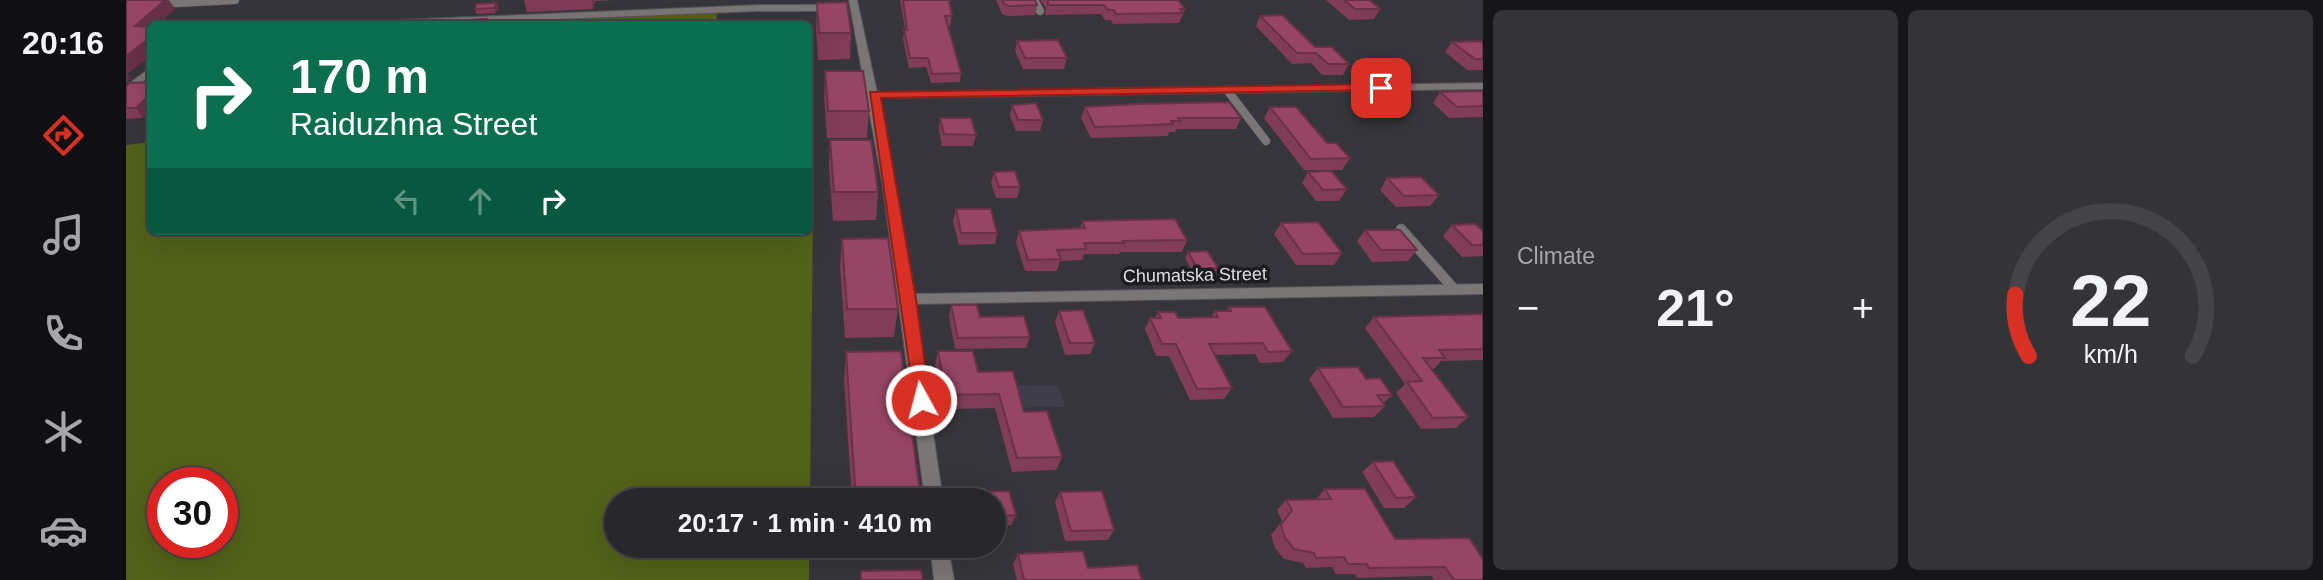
<!DOCTYPE html>
<meta charset="utf-8">
<style>
:root{--surface:#28282c;--page:#343438;--text:#f1f3f6;--muted:#a5a6a9;--line:#444448;--accent:#d93025}
body{margin:0;font-family:Helvetica,sans-serif;background:var(--page);color:var(--text);height:100vh;display:flex;flex-direction:column;font-size:26px;white-space:nowrap}
*{box-sizing:border-box;margin:0}
p{font-size:23px;color:var(--muted)}
.icon{flex:none;width:38px;height:38px;fill:none;stroke:currentColor;stroke-width:2;stroke-linecap:round;stroke-linejoin:round}
.map{position:relative;flex:1;overflow:hidden}
.panel{display:flex;flex-direction:column;gap:10px;padding:10px;background:#161618;width:840px}
.panel>*{flex:none}
.banner{position:absolute;left:21px;top:21px;width:665px;height:214px;border-radius:10px;box-shadow:0 7px 28px #0002,0 0 0 2px var(--line);background:#0b6e4f;color:#fff;overflow:hidden}
.speed{position:absolute;left:21px;top:467px;display:flex;gap:14px;font-size:35px;font-weight:700;text-align:center}
.speed>*{display:grid;place-content:center;width:91px;height:91px;border-radius:50%;background:var(--surface);box-shadow:0 7px 28px #0002,0 0 0 2px var(--line);line-height:1}
.speed .limit{border:10px solid #d22;background:#fff;color:#111}
.pin{position:absolute;display:grid;place-items:center;width:60px;height:60px;color:#fff;margin:-30px;border-radius:14px;box-shadow:0 4px 10px #0006}
.me{position:absolute;width:77px;margin:-38px;rotate:353deg;stroke-linejoin:round;filter:drop-shadow(0 0 5px #0008)}
.turn{display:flex;align-items:center;gap:24px;height:147px;padding:0 28px;font-size:32px}
.turn .icon{width:91px;height:91px;stroke-width:2.5}
.turn b{display:block;font-size:49px;line-height:60px}
.lanes{display:flex;align-items:center;height:66px;padding:0 28px;background:#0003;justify-content:center;gap:35px;direction:ltr}
.lanes .off{opacity:.35}
.big{font-size:52px;font-weight:800;line-height:1.1}
.panel .card{flex:1;display:flex;flex-direction:column;justify-content:center;gap:10px;min-width:0;padding:0 24px;border-radius:10px;background:var(--page)}
.panel .dial{align-items:center;gap:0}
.dial svg{height:182px;overflow:visible;fill:none;stroke:var(--line);stroke-width:7;stroke-linecap:round;text-anchor:middle}
.dial text{fill:var(--text);stroke:none}
.heat{display:flex;justify-content:space-between;align-items:center;font-size:38px;direction:ltr}
.panel .tiles{flex:1;display:grid;gap:10px;grid-template-columns:repeat(2,1fr)}
.trip{position:absolute;left:478px;top:488px;width:402px;height:70px;border-radius:35px;background:var(--surface);box-shadow:0 7px 28px #0002,0 0 0 2px var(--line);font-weight:800;line-height:70px;text-align:center}
main{display:flex;flex:1;min-height:0}
.tabs{display:flex;flex-direction:column;width:126px;justify-content:space-around;align-items:center;background:#101012;color:var(--muted)}
.tabs .icon{width:49px;height:49px}
.tabs .active{color:var(--accent)}
.tabs b{font-size:32px;color:var(--text)}
.map>svg:first-child{display:block}
.built{fill:#3f3d49}
.green{fill:#536119;fill-rule:evenodd}
.lines{fill:none;stroke-linecap:round;stroke-linejoin:round}
.service-far1-casing{stroke:#545359;stroke-width:9}
.service-casing{stroke:#545359;stroke-width:11}
.minor-casing{stroke:#545359;stroke-width:2}
.service-far1{stroke:#7a7676;stroke-width:8}
.service{stroke:#7a7676;stroke-width:10}
.minor{fill:#7a7676;fill-rule:evenodd}
.wall{fill:#813c56}
.shaded-wall{fill:#693146}
.building{fill:#964664;stroke:#693146;stroke-width:2}
.route{fill:#d93025;stroke:#8d1f18;stroke-width:2}
.labels{text-anchor:middle;dominant-baseline:central;stroke-width:7;stroke-linejoin:round;paint-order:stroke}
.street-label{font-size:18px;fill:#dfdee2;stroke:#1d1d20}
</style>
<main>
<nav class="tabs">
<b>20:16</b>
<svg class="icon active" aria-label="directions" viewBox="0 0 24 24"><path d="M12 3l9 9-9 9-9-9zM9 14v-3h6M13 9l2 2-2 2"/></svg>
<svg class="icon" aria-label="music" viewBox="0 0 24 24"><path d="M9 18V5l10-2v13"/><circle cx="6" cy="18" r="3"/><circle cx="16" cy="16" r="3"/></svg>
<svg class="icon" aria-label="phone" viewBox="0 0 24 24"><path d="M5 4h4l2 5-3 2q2 4 5 5l2-3 5 2v4C11 20 4 13 5 4z"/></svg>
<svg class="icon" aria-label="climate" viewBox="0 0 24 24"><path d="M12 3v18M4 7l16 10M4 17L20 7"/></svg>
<svg class="icon" aria-label="car" viewBox="0 0 24 24"><path d="M5 17H2v-5l4-1 3-4h7l3 4 3 1v5h-3M9 17h6M6 11h13"/><circle cx="7" cy="17" r="2"/><circle cx="17" cy="17" r="2"/></svg>
</nav>
<div class="map">
<svg width="1357" height="580" viewBox="0 0 1357 580">
<rect width="100%" height="100%" fill="#36353b"/>
<!-- built -->
<path class="built" d="M932,385L939,407L817,409L849,386Z"/>
<!-- green -->
<path class="green" d="M591,10L590,24H381L383,19Z
M682,110H688L684,500H490V546H683V580H0V145L24,142V231H682ZM37,483H96V542H37Z"/>
<g class="lines">
<defs>
<path id="service-far1" d="M908,0L914,11
M31,4L109,0
M1101,90L1140,141"/>
<path id="service" d="M1275,229L1328,289"/>
<path id="minor" d="M723,0H731L751,92L1357,83V89L752,98L787,294L1357,284V294L788,304L817,500H799L757,187Z
M633,5H710L714,8L710,11H633L303,24H244L249,21Z
M24,68V76L0,94V86Z
M804,546H822L828,580H808Z"/>
</defs>
<!-- service-far1 casing -->
<use href="#service-far1" class="service-far1-casing"/>
<!-- service casing -->
<use href="#service" class="service-casing"/>
<!-- minor casing -->
<use href="#minor" class="minor-casing"/>
<!-- service-far1 -->
<use href="#service-far1" class="service-far1"/>
<!-- service -->
<use href="#service" class="service"/>
<!-- minor -->
<use href="#minor" class="minor"/>
</g>
<!-- wall -->
<path class="wall" d="M398,0H489L469,1L467,9L401,12Z
M774,0H823L826,16L824,26H821L835,73L834,82L805,83L800,67L783,68L777,39L778,30H779Z
M870,0H909L911,5L909,15L882,16L876,14Z
M914,0H1052L1059,9L1053,23L987,24L985,20H979L975,14L919,15L920,8Z
M1200,0H1243L1254,9L1248,19L1223,20Z
M691,3L725,33L724,59L692,60L690,28Z
M373,8L369,13L350,14L349,9Z
M1134,16L1189,47L1223,64L1217,75H1196L1185,63L1166,64L1130,26Z
M891,41L941,58L938,69H897L889,51Z
M1326,42L1357,43V70H1341L1319,52Z
M699,71L743,111L741,138H701L698,98Z
M0,86L17,118L0,119Z
M1357,91V117L1323,118L1307,103L1314,92Z
M886,105L917,120L914,131H890L884,116Z
M959,107L1115,118L1110,129H1051L1049,132H1043L1042,136L965,138L955,118Z
M1144,107L1224,158L1216,170H1178L1138,118Z
M814,118L850,135L847,146H816L813,129Z
M704,140L752,192L750,220L707,221L703,168Z
M868,172L894,187L891,198H870L865,183Z
M1182,172L1221,189L1213,201H1190L1176,183Z
M1261,178L1313,195L1304,206L1270,207L1254,190Z
M830,209L871,233L869,244L833,245L827,221Z
M956,221L1061,240L1056,252H994L993,254H958L956,260L934,261L931,271H899L890,242L893,231L954,228Z
M1155,223L1216,253L1208,265H1170L1148,234Z
M1326,225L1357,231V256L1336,257L1317,236Z
M1239,230L1291,250L1282,261L1246,262L1231,241Z
M716,239L772,309L768,337L719,338L714,267Z
M1062,252L1092,268L1089,274L1069,275L1059,258Z
M825,305L904,337L900,348L829,349L823,317Z
M1103,307L1166,351L1157,362L1134,363L1129,354L1089,355L1106,388L1098,399L1064,400L1043,356H1030L1019,329L1024,318H1029L1032,312L1052,318L1085,317L1089,311H1101Z
M933,311L969,343L964,354L939,355L929,322Z
M1357,315V360L1315,361L1308,369H1305L1342,417L1330,428L1295,429L1270,393L1279,384L1239,328L1248,317Z
M812,351L852,372L898,412L936,457L930,470L886,472L869,408L817,409L809,365Z
M720,352L795,500H726L718,380Z
M1192,368L1240,379L1266,395L1257,404L1259,406L1248,417L1207,418L1183,379Z
M1247,462L1290,497L1278,508H1258L1236,472Z
M1199,489L1269,539L1357,580H1308L1305,576L1231,578L1229,574H1210L1206,567L1180,568L1177,563L1158,559L1149,548L1145,535L1156,521L1151,510L1160,500L1190,499Z
M883,491L890,515L885,525L868,526V500H843L846,492Z
M934,492L988,530L982,540L939,541L929,502Z
M892,554L962,568L1016,580H891L887,564Z"/>
<!-- shaded-wall -->
<path class="shaded-wall" d="M39,0H43L49,9L33,24H24V32L9,26Z
M466,0H468L467,9Z
M371,3L373,8L369,13L368,8Z
M24,38V57L1,74L5,79L0,83V56Z
M24,94V111L17,118L10,108Z"/>
<!-- building -->
<path class="building" d="M0,0H39L9,26L24,27V38L0,56Z
M777,0H823L826,16H819L835,73L806,74L802,58H784L778,30H781Z
M876,0H909L911,5L884,6L878,4Z
M922,0H1052L1059,9H1054L1057,13L990,14L988,10H982L978,5H922Z
M1218,0H1243L1254,9H1229Z
M721,2L725,33H693L691,3Z
M371,3L368,8L349,9L350,4Z
M1156,15L1189,47H1206L1223,64H1202L1190,53H1171L1134,16Z
M360,19L356,24H343L345,20Z
M932,40L941,58H899L891,41Z
M1355,41L1357,43V59H1349L1326,42Z
M699,71H737L743,111H702Z
M24,82V94L10,108H0V86L3,83Z
M1357,91V106L1331,107L1314,92Z
M1103,102L1115,118H1052L1054,121H1045L1047,124L1000,126L969,127L959,107L1011,104Z
M910,103L917,120H892L886,105Z
M1144,107H1170L1201,143H1210L1224,158L1185,159Z
M814,118H845L850,135L818,134Z
M704,140H745L752,192H708Z
M889,171L894,187H873L868,172Z
M1205,171L1221,189L1197,190L1182,172Z
M1295,177L1313,195L1278,196L1261,178Z
M830,209H865L871,233H835Z
M1049,219L1061,240L997,241L998,243H958L960,249L931,250L935,259L902,260L893,231L959,228L956,221Z
M1192,222L1216,253L1177,254L1155,223Z
M1349,224L1357,231V245H1346L1326,225Z
M1239,230H1274L1291,250H1255Z
M762,238L772,309H721L716,239Z
M1081,251L1092,268L1072,269L1062,252Z
M825,305H851L854,317L898,316L904,337L832,338Z
M1103,307H1139L1166,351L1142,352L1137,343L1083,344L1106,388L1071,389L1050,344H1036L1024,318H1035L1032,312H1049L1052,318L1092,317L1089,311H1105Z
M957,310L969,343H944L933,311Z
M1356,314L1357,315V349L1313,350L1319,358H1297L1342,417L1307,418L1281,382L1296,381L1248,317Z
M775,351L795,500H730L720,352Z
M812,351H847L852,372L887,371L898,412L921,411L936,457L891,458L873,394L820,395Z
M1232,367L1240,379L1254,378L1266,395H1251L1259,406L1217,407L1192,368Z
M1267,461L1290,497L1270,498L1247,462Z
M1199,489H1239L1269,539L1343,538L1357,559V580H1328L1319,567L1243,568L1241,564H1222L1218,557L1190,558L1188,553L1168,549L1159,538L1155,525L1166,510L1160,500L1205,499Z
M883,491L890,515L868,516V500H848L846,492Z
M976,491L988,530L945,531L934,492Z
M957,551L962,568L1011,565L1016,580H898L892,554Z
M795,570L797,580H735V571Z"/>
<!-- route -->
<path class="route" d="M1255,84L1259,85V90L755,98L790,299L804,400L801,405L795,407L789,405L744,92Z"/>
<g class="labels">
<!-- street labels -->
<g class="street-label">
<text transform="translate(1069 275) rotate(-1)">Chumatska Street</text>
</g>
</g>
</svg>
<div class="speed"><div class="limit">30</div></div>
<div class="pin" style="left:1255px;top:88px;background:#d93025"><svg class="icon" aria-label="arrive" viewBox="0 0 24 24"><path d="M6 21V4h12l-3 4 3 4H6"/></svg></div>
<svg class="me" style="left:795px;top:400px" viewBox="-20 -20 40 40"><circle r="17" fill="#d93025" stroke="#fff" stroke-width="3"/><path d="M0-11L8 9 0 5-8 9z" fill="#fff"/></svg>
<div class="trip">20:17 · 1 min · 410 m</div>
<div class="banner">
<div class="turn"><svg class="icon" aria-label="right" viewBox="0 0 24 24"><path d="M7 20v-9h11M14 6l5 5-5 5"/></svg><div><b>170 m</b>Raiduzhna Street</div></div>
<div class="lanes"><svg class="icon off" aria-label="left" viewBox="0 0 24 24"><path d="M17 20v-9H6M10 6l-5 5 5 5"/></svg><svg class="icon off" aria-label="ahead" viewBox="0 0 24 24"><path d="M12 20V5M6 11l6-6 6 6"/></svg><svg class="icon" aria-label="right" viewBox="0 0 24 24"><path d="M7 20v-9h11M14 6l5 5-5 5"/></svg></div>
</div>
</div>
<section class="panel">
<div class="tiles">
<div class="card"><p>Climate</p>
<div class="heat"><a>−</a><b class="big">21°</b><a>+</a></div>
</div>
<div class="card dial"><svg viewBox="0 0 100 80">
<path d="M14 69A42 42 0 1 1 86 69"/>
<path d="M14 69A42 42 0 0 1 8 42" stroke="#d93025"/>
<text x="50" y="56" font-size="32" font-weight="700">22</text>
<text x="50" y="72" font-size="11">km/h</text>
</svg></div>
</div>
</section>
</main>
